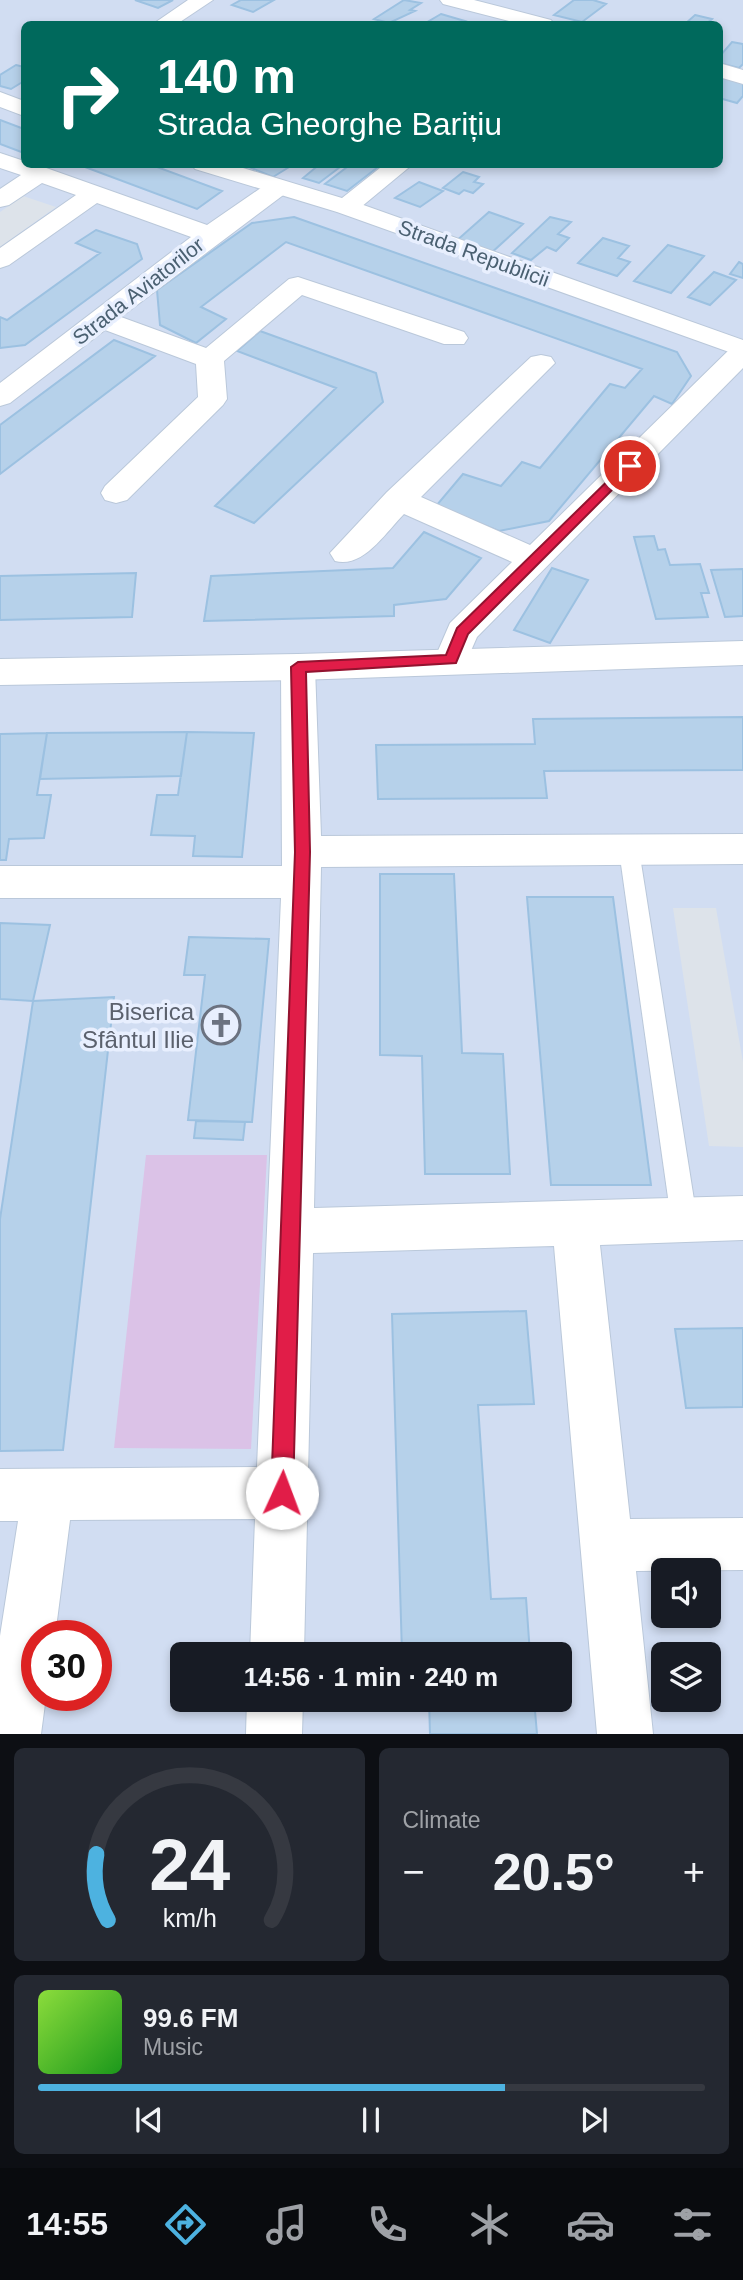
<!DOCTYPE html>
<meta charset="utf-8">
<style>
:root{--surface:#171b24;--page:#242831;--text:#f1f3f6;--muted:#9ea1a6;--line:#363941;--accent:#4db2e0}
body{margin:0;font-family:Helvetica,sans-serif;background:var(--page);color:var(--text);height:100vh;display:flex;flex-direction:column;font-size:26px;white-space:nowrap}
*{box-sizing:border-box;margin:0}
p{font-size:23px;color:var(--muted)}
.icon{flex:none;width:38px;height:38px;fill:none;stroke:currentColor;stroke-width:2;stroke-linecap:round;stroke-linejoin:round}
.map{position:relative;height:1734px;overflow:hidden}
.drawer{display:flex;flex-direction:column;gap:14px;padding:14px;background:#0d0f14;flex:1}
.drawer>*{flex:none}
.guide{position:absolute;left:21px;top:21px;width:702px;height:147px;border-radius:10px;box-shadow:0 4px 10px #0003;background:#00695c;color:#fff;overflow:hidden}
.buttons{position:absolute;left:651px;top:1558px;display:grid;gap:14px}
.buttons a{display:grid;place-items:center;width:70px;height:70px;border-radius:10px;background:var(--surface);box-shadow:0 4px 10px #0003;font-size:35px}
.speed{position:absolute;left:21px;top:1620px;display:flex;gap:14px;font-size:35px;font-weight:700;text-align:center}
.speed>*{display:grid;place-content:center;width:91px;height:91px;border-radius:50%;background:var(--surface);box-shadow:0 4px 10px #0003;line-height:1}
.speed .limit{border:10px solid #d22;background:#fff;color:#111}
.pin{position:absolute;display:grid;place-items:center;width:60px;height:60px;color:#fff;margin:-30px;border:4px solid #fff;border-radius:50%;box-shadow:0 2px 7px #0007}
.me{position:absolute;width:77px;margin:-38px;rotate:2deg;stroke-linejoin:round;filter:drop-shadow(0 0 5px #0008)}
.turn{display:flex;align-items:center;gap:24px;height:147px;padding:0 21px;font-size:32px}
.turn .icon{width:91px;height:91px;stroke-width:2.5}
.turn b{display:block;font-size:49px;line-height:60px}
.big{font-size:52px;font-weight:700;line-height:1.1}
.drawer .tile{flex:1;display:flex;flex-direction:column;justify-content:center;gap:10px;min-width:0;padding:0 24px;border-radius:10px;background:var(--page)}
.drawer .dial{align-items:center;gap:0}
.dial svg{height:182px;overflow:visible;fill:none;stroke:var(--line);stroke-width:7;stroke-linecap:round;text-anchor:middle}
.dial text{fill:var(--text);stroke:none}
.song{display:flex;align-items:center;gap:21px}
.cover{width:84px;height:84px;border-radius:10px;background:linear-gradient(135deg,hsl(90 70% 55%),hsl(120 70% 35%))}
.played{height:7px;border-radius:4px;background:linear-gradient(90deg,var(--accent) 70%,var(--line) 70%)}
.keys{display:flex;justify-content:space-around;direction:ltr}
.heat{display:flex;justify-content:space-between;align-items:center;font-size:38px;direction:ltr}
.drawer .tiles{flex:1;display:grid;gap:14px;grid-template-columns:1fr 1fr}
.tile:last-child{grid-column:span 2}
.trip{position:absolute;left:170px;top:1642px;width:402px;height:70px;border-radius:10px;background:var(--surface);box-shadow:0 4px 10px #0003;font-weight:700;line-height:70px;text-align:center}
.tab-bar{display:flex;height:112px;justify-content:space-around;align-items:center;background:#090b0e;color:var(--muted)}
.tab-bar .icon{width:49px;height:49px}
.tab-bar .active{color:var(--accent)}
.tab-bar b{font-size:32px;color:var(--text)}
.map>svg:first-child{display:block}
.residential{fill:#d1ddf2;fill-rule:evenodd}
.industrial{fill:#dde3ea}
.green{fill:#dbc2e7}
.building{fill:#b6d1ea;stroke:#9cc1e1;stroke-width:2}
.lines{fill:none;stroke-linecap:round;stroke-linejoin:round}
.service-casing{stroke:#bac8da;stroke-width:2}
.minor-casing{stroke:#bac8da;stroke-width:2}
.tertiary-casing{stroke:#bac8da;stroke-width:2}
.service{fill:#fff;fill-rule:evenodd}
.minor{fill:#fff;fill-rule:evenodd}
.tertiary{fill:#fff;fill-rule:evenodd}
.route{fill:#e11d48;stroke:#92132f;stroke-width:2}
.labels{text-anchor:middle;dominant-baseline:central;stroke-width:7;stroke-linejoin:round;paint-order:stroke}
.far-street-label{font-size:21px;fill:#4a6071;stroke:#e8effe}
.worship-label{font-size:24px;fill:#5b616d;stroke:#e8effe;text-anchor:end}
</style>
<div class="map">
<svg width="743" height="1734" viewBox="0 0 743 1734">
<rect width="100%" height="100%" fill="#e2eafb"/>
<!-- residential -->
<path class="residential" d="M0,0H743V1734H0ZM24,24H719V164H24ZM663,1570H709V1615H663ZM37,1636H96V1696H37ZM182,1654H560V1699H182ZM663,1654H709V1699H663Z"/>
<!-- industrial -->
<path class="industrial" d="M23,196L56,207L0,247V212Z
M673,908H716L743,1062V1147L709,1146Z"/>
<!-- green -->
<path class="green" d="M146,1155H267L251,1449L114,1448Z"/>
<!-- building -->
<path class="building" d="M135,0H173L158,8Z
M241,0H274L253,12L232,5Z
M404,0L421,3L410,10L415,11L389,23L374,19Z
M574,0H593L606,4L582,22L554,15Z
M441,14L465,21L459,24H424Z
M695,15L712,19L706,24H685Z
M732,42L743,44V64L739,68L719,63V57Z
M16,65L24,67V81L11,89L0,86V75Z
M725,77L743,82V96L737,103L719,98V82Z
M0,120L24,129V153L0,144Z
M77,164H149L222,191L197,209Z
M242,164H294L273,177Z
M320,164H344L319,183L303,178Z
M351,164L378,167L347,191L325,184Z
M463,172L479,177L474,182L483,184L473,193L464,190L459,194L443,188Z
M419,182L443,191L420,207L395,198Z
M489,212L523,224L490,254L455,242Z
M294,217L677,352L691,376L672,404L654,396L549,521L499,531L436,506L463,474L501,486L522,462L540,468L610,384L625,388L642,369L286,242L201,307L226,319L196,343L160,325L157,290L252,223Z
M550,217L571,222L558,234L569,238L556,251L547,247L531,260L512,253Z
M96,230L137,244L142,259L25,345L0,348V317L7,320L100,253L76,243Z
M603,238L629,246L618,258L630,262L617,276L578,263Z
M668,245L704,256L671,293L634,281Z
M739,262L743,264V278L730,274Z
M714,272L736,280L710,305L688,297Z
M260,331L376,373L383,402L254,523L215,506L336,388L237,351Z
M114,340L155,356L0,474V425Z
M424,532L481,558L446,599L394,605V616L204,621L211,576L393,568Z
M654,536L658,550L665,549L670,565L700,564L709,593H701L708,617L656,619L634,537Z
M552,568L588,580L550,643L514,630Z
M743,569V616L725,617L711,570Z
M136,573L132,617L0,620V576Z
M743,717V770L544,771L547,798L378,799L376,745L535,744L533,719Z
M187,732L254,733L242,857L193,856L195,836L151,835L157,795H178Z
M187,732L181,776L40,779L47,733Z
M47,733L37,795H51L44,838L9,839L6,860H0V734Z
M380,874H454L462,1053L503,1054L510,1174H425L422,1056L380,1055Z
M527,897H613L651,1185H551Z
M0,923L50,925L33,1001L0,999Z
M189,937L269,939L252,1122L188,1120L205,975H184Z
M114,997L63,1450L0,1451V1219L33,1001Z
M196,1121L245,1122L243,1140L194,1138Z
M526,1311L534,1404L478,1405L491,1599L526,1598L530,1654H402L392,1314Z
M743,1328V1407L686,1408L675,1329Z
M429,1699H534L537,1734H430Z"/>
<g class="lines">
<defs>
<path id="service" d="M629,842L636,844L639,850L697,1219L693,1228L684,1231L675,1228L671,1219L619,850L622,844Z"/>
<path id="minor" d="M188,0H213L177,24H153Z
M440,0H474L551,20L554,24H521L443,4Z
M719,63L743,70V84L719,77Z
M0,153L24,161V164H35L207,225L268,183H286L289,188L286,193L121,317L206,348L289,279L298,277L464,332L468,338L464,344H444L302,295L224,361L227,399L223,405L127,500L116,503L105,500L101,493L105,486L198,397L196,364L105,330L10,403L0,406V383L191,237L97,203L9,265L0,268V248L76,195L42,183L9,205L0,207V189L21,175L0,168Z
M385,164H413L355,212H337L334,207L337,202Z
M743,344V368L477,637L463,669L451,672L439,669L434,660L450,623L512,562L404,514C386,532 363,569 335,561L330,553L387,492L531,357L541,355L551,357L555,363L421,497L530,545L733,346Z
M298,654L310,658L315,667L321,836L743,834V864L321,867L314,1208L743,1196V1240L600,1245L630,1519L743,1518V1570L636,1571L653,1734H597L554,1246L313,1253L304,1654H250L255,1519L70,1520L55,1636H37V1696H46L41,1734H0V1636L18,1521H0V1469L257,1467L281,898H0V866H282L281,667L286,658Z
M247,1699H303L302,1734H246Z"/>
<path id="tertiary" d="M0,92L24,101V116L0,107Z
M191,164H230L355,202L743,340V357L337,212L195,169Z
M743,641V665L298,680L0,685V659L298,654Z"/>
</defs>
<!-- service casing -->
<use href="#service" class="service-casing"/>
<!-- minor casing -->
<use href="#minor" class="minor-casing"/>
<!-- tertiary casing -->
<use href="#tertiary" class="tertiary-casing"/>
<!-- service -->
<use href="#service" class="service"/>
<!-- minor -->
<use href="#minor" class="minor"/>
<!-- tertiary -->
<use href="#tertiary" class="tertiary"/>
</g>
<!-- route -->
<path class="route" d="M626,463L636,466L468,634L456,663L306,672L310,852L293,1493L289,1500L282,1503L274,1500L271,1493L295,852L291,667L298,662L446,655L457,628Z"/>
<!-- icons -->
<defs>
<symbol id="church-ring" viewBox="-11 -11 22 22"><circle r="9.5" fill="#e8effe" stroke="#6b7280" stroke-width="1.5"/><path d="M-1.2-6h2.4v3.5h3.3v2.4h-3.3V6h-2.4V-.1h-3.3v-2.4h3.3Z" fill="#6b7280"/></symbol>
</defs>
<g fill-rule="evenodd">
<use href="#church-ring" x="199" y="1003" width="44" height="44"/>
</g>
<g class="labels">
<!-- far-street labels -->
<g class="far-street-label">
<text transform="translate(474 253) rotate(20)">Strada Republicii</text>
<text transform="translate(138 291) rotate(-38)">Strada Aviatorilor</text>
</g>
<!-- worship labels -->
<g class="worship-label">
<text x="194" y="1011">Biserica<tspan x="194" dy="28">Sfântul Ilie</tspan></text>
</g>
</g>
</svg>
<div class="buttons">
<a><svg class="icon" aria-label="sound" viewBox="0 0 24 24"><path d="M4 9h4l5-4v14l-5-4H4zM17 9q2 3 0 6"/></svg></a>
<a><svg class="icon" aria-label="layers" viewBox="0 0 24 24"><path d="M12 4l9 5-9 5-9-5zM3 14l9 5 9-5"/></svg></a>
</div>
<div class="speed"><div class="limit">30</div></div>
<div class="pin" style="left:630px;top:466px;background:#d93025"><svg class="icon" aria-label="arrive" viewBox="0 0 24 24"><path d="M6 21V4h12l-3 4 3 4H6"/></svg></div>
<svg class="me" style="left:282px;top:1493px" viewBox="-20 -20 40 40"><circle r="19" fill="#fff"/><path d="M0-13L10 11 0 6-10 11z" fill="#e11d48"/></svg>
<div class="trip">14:56 · 1 min · 240 m</div>
<div class="guide">
<div class="turn"><svg class="icon" aria-label="right" viewBox="0 0 24 24"><path d="M7 20v-9h11M14 6l5 5-5 5"/></svg><div><b>140 m</b>Strada Gheorghe Barițiu</div></div>
</div>
</div>
<section class="drawer">
<div class="tiles">
<div class="tile dial"><svg viewBox="0 0 100 80">
<path d="M14 69A42 42 0 1 1 86 69"/>
<path d="M14 69A42 42 0 0 1 9 40" stroke="#4db2e0"/>
<text x="50" y="56" font-size="32" font-weight="700">24</text>
<text x="50" y="72" font-size="11">km/h</text>
</svg></div>
<div class="tile"><p>Climate</p>
<div class="heat"><a>−</a><b class="big">20.5°</b><a>+</a></div>
</div>
<div class="tile">
<div class="song"><i class="cover"></i><div><b>99.6 FM</b><p>Music</p></div></div>
<div class="played"></div>
<div class="keys"><svg class="icon" aria-label="previous" viewBox="0 0 24 24"><path d="M18 5L8 12l10 7zM5 5v14"/></svg><svg class="icon" aria-label="pause" viewBox="0 0 24 24"><path d="M8 5v14M16 5v14"/></svg><svg class="icon" aria-label="next" viewBox="0 0 24 24"><path d="M6 5l10 7-10 7zM19 5v14"/></svg></div>
</div>
</div>
</section>
<nav class="tab-bar">
<b>14:55</b>
<svg class="icon active" aria-label="directions" viewBox="0 0 24 24"><path d="M12 3l9 9-9 9-9-9zM9 14v-3h6M13 9l2 2-2 2"/></svg>
<svg class="icon" aria-label="music" viewBox="0 0 24 24"><path d="M9 18V5l10-2v13"/><circle cx="6" cy="18" r="3"/><circle cx="16" cy="16" r="3"/></svg>
<svg class="icon" aria-label="phone" viewBox="0 0 24 24"><path d="M5 4h4l2 5-3 2q2 4 5 5l2-3 5 2v4C11 20 4 13 5 4z"/></svg>
<svg class="icon" aria-label="climate" viewBox="0 0 24 24"><path d="M12 3v18M4 7l16 10M4 17L20 7"/></svg>
<svg class="icon" aria-label="car" viewBox="0 0 24 24"><path d="M5 17H2v-5l4-1 3-4h7l3 4 3 1v5h-3M9 17h6M6 11h13"/><circle cx="7" cy="17" r="2"/><circle cx="17" cy="17" r="2"/></svg>
<svg class="icon" aria-label="filters" viewBox="0 0 24 24"><path d="M4 7h16M4 17h16"/><circle cx="9" cy="7" r="2"/><circle cx="15" cy="17" r="2"/></svg>
</nav>
